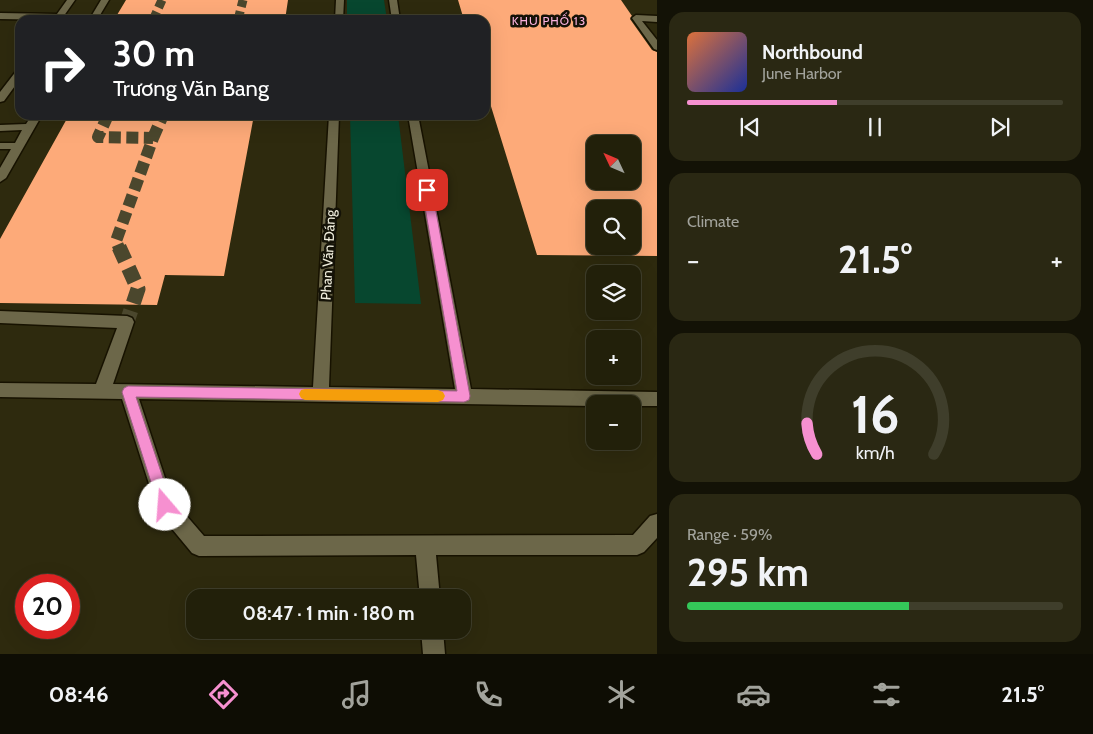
<!DOCTYPE html>
<meta charset="utf-8">
<style>
:root{--surface:#22200a;--page:#2a2813;--text:#f1f3f6;--muted:#a2a39c;--line:#3f3e2b;--accent:#f690d0}
body{margin:0;font-family:Cabin,sans-serif;background:var(--page);color:var(--text);height:100vh;display:flex;flex-direction:column;font-size:19px;white-space:nowrap}
*{box-sizing:border-box;margin:0}
p{font-size:16px;color:var(--muted)}
.icon{flex:none;width:28px;height:28px;fill:none;stroke:currentColor;stroke-width:2;stroke-linecap:round;stroke-linejoin:round}
.map{position:relative;flex:1;overflow:hidden}
.sheet{display:flex;flex-direction:column;gap:12px;padding:12px;background:#131206;width:436px}
.sheet>*{flex:none}
.guide{position:absolute;left:15px;top:15px;width:475px;height:105px;border-radius:15px;box-shadow:0 5px 20px #0002,0 0 0 1px var(--line);background:#202124;color:#fff;overflow:hidden}
.needle{width:32px;rotate:314deg}
.controls{position:absolute;left:586px;top:135px;display:grid;gap:10px}
.controls a{display:grid;place-items:center;width:55px;height:55px;border-radius:10px;background:var(--surface);box-shadow:0 5px 20px #0002,0 0 0 1px var(--line);font-size:25px}
.speed{position:absolute;left:15px;top:574px;display:flex;gap:10px;font-size:25px;font-weight:700;text-align:center}
.speed>*{display:grid;place-content:center;width:65px;height:65px;border-radius:50%;background:var(--surface);box-shadow:0 5px 20px #0002,0 0 0 1px var(--line);line-height:1}
.speed .limit{border:8px solid #d22;background:#fff;color:#111}
.pin{position:absolute;display:grid;place-items:center;width:42px;height:42px;color:#fff;margin:-21px;border-radius:10px;box-shadow:0 2px 8px #0006}
.me{position:absolute;width:55px;margin:-28px;rotate:342deg;stroke-linejoin:round;filter:drop-shadow(0 0 4px #0008)}
.turn{display:flex;align-items:center;gap:18px;height:105px;padding:0 15px;font-size:22px}
.turn .icon{width:65px;height:65px;stroke-width:2.5}
.turn b{display:block;font-size:35px;line-height:42px}
.big{font-size:38px;font-weight:800;line-height:1.1}
.sheet .card{flex:1;display:flex;flex-direction:column;justify-content:center;gap:8px;min-width:0;padding:0 18px;border-radius:15px;background:var(--page)}
.sheet .dial{align-items:center;gap:0}
.dial svg{height:130px;overflow:visible;fill:none;stroke:var(--line);stroke-width:7;stroke-linecap:round;text-anchor:middle}
.dial text{fill:var(--text);stroke:none}
.song{display:flex;align-items:center;gap:15px}
.cover{width:60px;height:60px;border-radius:8px;background:linear-gradient(135deg,hsl(20 70% 55%),hsl(230 70% 35%))}
.played{height:5px;border-radius:2px;background:linear-gradient(90deg,var(--accent) 40%,var(--line) 40%)}
.keys{display:flex;justify-content:space-around;direction:ltr}
.heat{display:flex;justify-content:space-between;align-items:center;font-size:28px;direction:ltr}
.charge{height:8px;border-radius:4px;background:linear-gradient(90deg,#34c759 59%,var(--line) 0)}
.trip{position:absolute;left:186px;top:589px;width:285px;height:50px;border-radius:15px;background:var(--surface);box-shadow:0 5px 20px #0002,0 0 0 1px var(--line);font-weight:800;line-height:50px;text-align:center}
.dock{display:flex;height:80px;justify-content:space-around;align-items:center;background:#0e0d04;color:var(--muted)}
.dock .icon{width:35px;height:35px}
.dock .selected{color:var(--accent)}
.dock b{font-size:22px;color:var(--text)}
main{display:flex;flex:1;min-height:0}
.map>svg:first-child{display:block}
.green{fill:#07472f}
.building{fill:#fdaa79;fill-rule:evenodd}
.lines{fill:none;stroke-linecap:round;stroke-linejoin:round}
.minor-tunnel-far2{stroke:#4b472d;stroke-width:9;stroke-dasharray:9 4.5;stroke-linecap:butt}
.minor-tunnel-far1{stroke:#4b472d;stroke-width:12;stroke-dasharray:12 5.5;stroke-linecap:butt}
.minor-tunnel{stroke:#4b472d;stroke-width:15;stroke-dasharray:15 8;stroke-linecap:butt}
.minor-casing{stroke:#171200;stroke-width:3}
.minor{fill:#6c6749;fill-rule:evenodd}
.route{fill:#f690d0;stroke:#a05e87}
.slow{fill:#f59e0b}
.labels{text-anchor:middle;dominant-baseline:central;stroke-width:5;stroke-linejoin:round;paint-order:stroke}
.far-neighbourhood-label{font-size:12px;letter-spacing:1px;fill:#fab2de;stroke:#141207}
.street-label{font-size:14px;fill:#f0eedd;stroke:#141207}
</style>
<main>
<div class="map">
<svg width="657" height="654" viewBox="0 0 657 654">
<rect width="100%" height="100%" fill="#2e2a0e"/>
<!-- green -->
<path class="green" d="M347,0H384L387,20H347Z
M350,115H398L421,304L355,303Z"/>
<!-- building -->
<path class="building" d="M126,0H288L285,20H114Z
M458,0H621L632,16L630,19L652,50L657,52V256L537,255L485,87V20H464ZM595,144H632V181H595ZM595,209H632V246H595Z
M69,115H254L224,276L165,275L157,305L0,303V239Z"/>
<g class="lines">
<!-- minor-tunnel-far2 -->
<path class="minor-tunnel-far2" d="M153,20L162,0
M238,20L243,0"/>
<!-- minor-tunnel-far1 -->
<path class="minor-tunnel-far1" d="M108,115L98,137L153,138L116,241L119,248
M153,138L163,115"/>
<!-- minor-tunnel -->
<path class="minor-tunnel" d="M119,247L138,289L127,322"/>
<defs>
<path id="minor" d="M67,0H75L61,20L0,19V13L57,14Z
M101,0H109L97,20H89Z
M336,0H344L343,20H335Z
M389,0H397L400,20H392Z
M636,15L657,16V22L642,21L657,40V50L654,49L632,18Z
M20,69V79L4,101L0,102V92L17,70Z
M32,115H42L6,178L0,182V168L11,149H0V143H15L22,130L0,131V125L26,124Z
M329,115H339L329,387L455,389L408,115H418L471,389L657,392V406H632V404H595V406L139,399L172,499L204,536L633,535L650,516L657,514V538L644,552L637,555H436L440,598H420L416,555L199,556L192,553L158,512L122,399L0,397V383L96,384L117,328L0,323V311L127,316L132,318L134,322L113,384L313,387Z
M421,630H443L445,654H423Z"/>
</defs>
<!-- minor casing -->
<use href="#minor" class="minor-casing"/>
<!-- minor -->
<use href="#minor" class="minor"/>
</g>
<!-- route -->
<path class="route" d="M427,187L432,190L470,396L469,400L464,402L136,397L172,505L170,510L165,512L160,510L122,392L124,388L128,386L457,391L422,190Z"/>
<!-- slow -->
<path class="slow" d="M305,389L438,390L443,392L445,396L443,400L438,402L305,400L301,398L299,394L301,390Z"/>
<g class="labels">
<!-- far-neighbourhood labels -->
<g class="far-neighbourhood-label">
<text x="549" y="20">KHU PHỐ 13</text>
</g>
<!-- street labels -->
<g class="street-label">
<text transform="translate(328 255) rotate(-87)">Phan Văn Đáng</text>
</g>
</g>
</svg>
<div class="controls">
<a><svg class="needle" viewBox="-14 -14 28 28"><path d="M0-13l5 13h-10z" fill="#e53935"/><path d="M0 13l5-13h-10z" fill="#a2a39c"/></svg></a>
<a><svg class="icon" aria-label="search" viewBox="0 0 24 24"><circle cx="10" cy="10" r="6"/><path d="M15 15l6 6"/></svg></a>
<a><svg class="icon" aria-label="layers" viewBox="0 0 24 24"><path d="M12 4l9 5-9 5-9-5zM3 14l9 5 9-5"/></svg></a>
<a>+</a>
<a>−</a>
</div>
<div class="speed"><div class="limit">20</div></div>
<div class="pin" style="left:427px;top:190px;background:#d93025"><svg class="icon" aria-label="arrive" viewBox="0 0 24 24"><path d="M6 21V4h12l-3 4 3 4H6"/></svg></div>
<svg class="me" style="left:165px;top:505px" viewBox="-20 -20 40 40"><circle r="19" fill="#fff"/><path d="M0-13L10 11 0 6-10 11z" fill="#f690d0"/></svg>
<div class="trip">08:47 · 1 min · 180 m</div>
<div class="guide">
<div class="turn"><svg class="icon" aria-label="right" viewBox="0 0 24 24"><path d="M7 20v-9h11M14 6l5 5-5 5"/></svg><div><b>30 m</b>Trương Văn Bang</div></div>
</div>
</div>
<section class="sheet">
<div class="card">
<div class="song"><i class="cover"></i><div><b>Northbound</b><p>June Harbor</p></div></div>
<div class="played"></div>
<div class="keys"><svg class="icon" aria-label="previous" viewBox="0 0 24 24"><path d="M18 5L8 12l10 7zM5 5v14"/></svg><svg class="icon" aria-label="pause" viewBox="0 0 24 24"><path d="M8 5v14M16 5v14"/></svg><svg class="icon" aria-label="next" viewBox="0 0 24 24"><path d="M6 5l10 7-10 7zM19 5v14"/></svg></div>
</div>
<div class="card"><p>Climate</p>
<div class="heat"><a>−</a><b class="big">21.5°</b><a>+</a></div>
</div>
<div class="card dial"><svg viewBox="0 0 100 80">
<path d="M14 69A42 42 0 1 1 86 69"/>
<path d="M14 69A42 42 0 0 1 8 50" stroke="#f690d0"/>
<text x="50" y="56" font-size="32" font-weight="700">16</text>
<text x="50" y="72" font-size="11">km/h</text>
</svg></div>
<div class="card"><p>Range · 59%</p><b class="big">295 km</b><div class="charge"></div></div>
</section>
</main>
<nav class="dock">
<b>08:46</b>
<svg class="icon selected" aria-label="directions" viewBox="0 0 24 24"><path d="M12 3l9 9-9 9-9-9zM9 14v-3h6M13 9l2 2-2 2"/></svg>
<svg class="icon" aria-label="music" viewBox="0 0 24 24"><path d="M9 18V5l10-2v13"/><circle cx="6" cy="18" r="3"/><circle cx="16" cy="16" r="3"/></svg>
<svg class="icon" aria-label="phone" viewBox="0 0 24 24"><path d="M5 4h4l2 5-3 2q2 4 5 5l2-3 5 2v4C11 20 4 13 5 4z"/></svg>
<svg class="icon" aria-label="climate" viewBox="0 0 24 24"><path d="M12 3v18M4 7l16 10M4 17L20 7"/></svg>
<svg class="icon" aria-label="car" viewBox="0 0 24 24"><path d="M5 17H2v-5l4-1 3-4h7l3 4 3 1v5h-3M9 17h6M6 11h13"/><circle cx="7" cy="17" r="2"/><circle cx="17" cy="17" r="2"/></svg>
<svg class="icon" aria-label="filters" viewBox="0 0 24 24"><path d="M4 7h16M4 17h16"/><circle cx="9" cy="7" r="2"/><circle cx="15" cy="17" r="2"/></svg>
<b>21.5°</b>
</nav>
